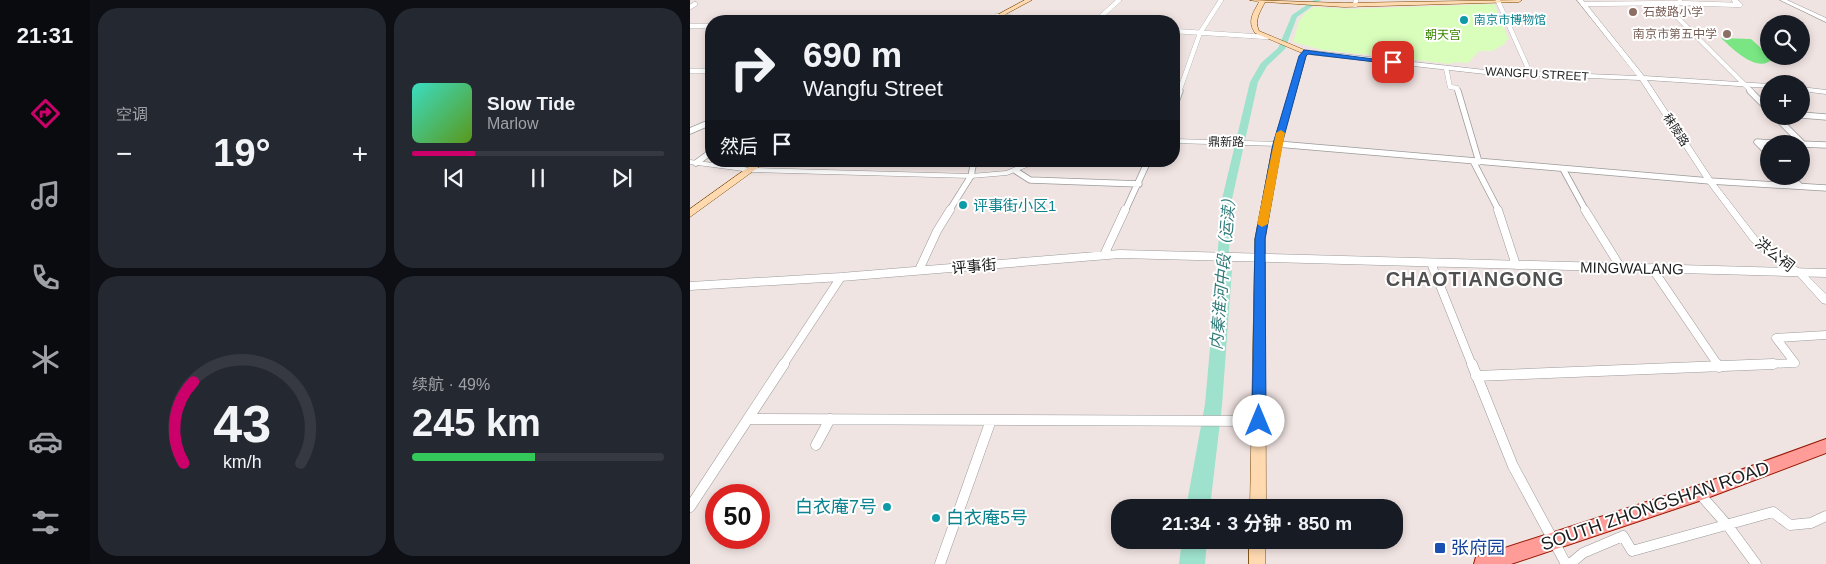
<!DOCTYPE html>
<html lang="zh">
<meta charset="utf-8">
<style>
:root{--surface:#171b24;--page:#242831;--text:#f1f3f6;--muted:#9ea1a6;--line:#363941;--accent:#cb006a}
body{margin:0;font-family:Helvetica,"Noto Sans SC",sans-serif;background:var(--page);color:var(--text);height:100vh;display:flex;flex-direction:column;font-size:19px;white-space:nowrap}
*{box-sizing:border-box;margin:0}
p{font-size:16px;color:var(--muted)}
.icon{flex:none;width:28px;height:28px;fill:none;stroke:currentColor;stroke-width:2;stroke-linecap:round;stroke-linejoin:round}
.map{position:relative;flex:1;overflow:hidden}
.sheet{display:flex;flex-direction:column;gap:8px;padding:8px;background:#0d0f14;width:600px}
.sheet>*{flex:none}
.top-card{position:absolute;left:15px;top:15px;width:475px;height:152px;border-radius:20px;box-shadow:0 2px 8px #0003;background:#171b24;color:var(--text);overflow:hidden}
.buttons{position:absolute;left:1070px;top:15px;display:grid;gap:10px}
.buttons a{display:grid;place-items:center;width:50px;height:50px;border-radius:50%;background:var(--surface);box-shadow:0 2px 8px #0003;font-size:25px}
.speed{position:absolute;left:15px;top:484px;display:flex;gap:10px;font-size:25px;font-weight:700;text-align:center}
.speed>*{display:grid;place-content:center;width:65px;height:65px;border-radius:50%;background:var(--surface);box-shadow:0 2px 8px #0003;line-height:1}
.speed .limit{border:8px solid #d22;background:#fff;color:#111}
.pin{position:absolute;display:grid;place-items:center;width:42px;height:42px;color:#fff;margin:-21px;border-radius:10px;box-shadow:0 2px 8px #0006}
.me{position:absolute;width:55px;margin:-28px;rotate:0deg;stroke-linejoin:round;filter:drop-shadow(0 0 4px #0008)}
.turn{display:flex;align-items:center;gap:18px;height:105px;padding:0 15px;font-size:22px}
.turn .icon{width:65px;height:65px;stroke-width:2.5}
.turn b{display:block;font-size:35px;line-height:42px}
.then{display:flex;align-items:center;height:48px;padding:0 15px;background:#0003;gap:10px;font-size:19px}
.big{font-size:38px;font-weight:700;line-height:1.1}
.sheet .card{flex:1;display:flex;flex-direction:column;justify-content:center;gap:8px;min-width:0;padding:0 18px;border-radius:20px;background:var(--page)}
.sheet .dial{align-items:center;gap:0}
.dial svg{height:130px;overflow:visible;fill:none;stroke:var(--line);stroke-width:7;stroke-linecap:round;text-anchor:middle}
.dial text{fill:var(--text);stroke:none}
.song{display:flex;align-items:center;gap:15px}
.cover{width:60px;height:60px;border-radius:8px;background:linear-gradient(135deg,hsl(170 70% 55%),hsl(90 70% 35%))}
.played{height:5px;border-radius:2px;background:linear-gradient(90deg,var(--accent) 25%,var(--line) 25%)}
.keys{display:flex;justify-content:space-around;direction:ltr}
.heat{display:flex;justify-content:space-between;align-items:center;font-size:28px;direction:ltr}
.charge{height:8px;border-radius:4px;background:linear-gradient(90deg,#34c759 49%,var(--line) 0)}
.sheet .tiles{flex:1;display:grid;gap:8px;grid-template-columns:repeat(2,1fr)}
.trip{position:absolute;left:421px;top:499px;width:292px;height:50px;border-radius:20px;background:var(--surface);box-shadow:0 2px 8px #0003;font-weight:700;line-height:50px;text-align:center}
main{display:flex;flex:1;min-height:0}
.tab-bar{display:flex;flex-direction:column;width:90px;justify-content:space-around;align-items:center;background:#090b0e;color:var(--muted)}
.tab-bar .icon{width:35px;height:35px}
.tab-bar .selected{color:var(--accent)}
.tab-bar b{font-size:22px;color:var(--text)}
.map>svg:first-child{display:block}
.park{fill:#d9febb}
.pitch{fill:#79e683}
.water{fill:#9ee1cd}
.lines{fill:none;stroke-linecap:round;stroke-linejoin:round}
.river{fill:#9ee1cd;fill-rule:evenodd}
.minor-far3-casing{stroke:#9a9a9a;stroke-width:5}
.minor-far2-casing{stroke:#9a9a9a;stroke-width:7}
.minor-far1-casing{stroke:#9a9a9a;stroke-width:9}
.minor-casing{stroke:#9a9a9a;stroke-width:11}
.tertiary-casing{stroke:#9a9a9a;stroke-width:1}
.secondary-casing{stroke:#794700;stroke-width:1}
.primary-casing{stroke:#971600;stroke-width:2}
.minor-far3{stroke:#fff;stroke-width:4.5}
.minor-far2{stroke:#fff;stroke-width:5.5}
.minor-far1{stroke:#fff;stroke-width:8}
.minor{stroke:#fff;stroke-width:10}
.tertiary{fill:#fff;fill-rule:evenodd}
.secondary{fill:#ffdab1;fill-rule:evenodd}
.primary{fill:#ff9c98;fill-rule:evenodd}
.route{fill:#1a73e8;stroke:#114b97}
.slow{fill:#f59e0b}
.education-dot{fill:#8d6e63;stroke:#fff;stroke-width:2}
.culture-dot{fill:#0f9aa8;stroke:#fff;stroke-width:2}
.transit-dot{fill:#1a4fb4;stroke:#fff;stroke-width:2}
.labels{text-anchor:middle;dominant-baseline:central;stroke-width:4;stroke-linejoin:round;paint-order:stroke}
.far-education-label{font-size:12px;fill:#785e54;stroke:#fff;text-anchor:start}
.far-culture-label{font-size:12px;fill:#0d838f;stroke:#fff;text-anchor:start}
.far-park-label{font-size:12px;fill:#3c8502;stroke:#fff}
.far-street-label{font-size:12px;fill:#1d1d1d;stroke:#fff}
.culture-label{font-size:15px;fill:#0d838f;stroke:#fff;text-anchor:start}
.street-label{font-size:15px;fill:#1d1d1d;stroke:#fff}
.water-label{font-size:16px;font-style:italic;fill:#307c7a;stroke:#fff}
.near-street-label{font-size:18px;fill:#1d1d1d;stroke:#fff}
.near-culture-label{font-size:18px;fill:#0d838f;stroke:#fff;text-anchor:end}
.near-transit-label{font-size:18px;fill:#164399;stroke:#fff;text-anchor:start}
.district-label{font-size:20px;font-weight:bold;letter-spacing:1px;fill:#505050;stroke:#fff}
</style>
<main>
<nav class="tab-bar">
<b>21:31</b>
<svg class="icon selected" aria-label="directions" viewBox="0 0 24 24"><path d="M12 3l9 9-9 9-9-9zM9 14v-3h6M13 9l2 2-2 2"/></svg>
<svg class="icon" aria-label="music" viewBox="0 0 24 24"><path d="M9 18V5l10-2v13"/><circle cx="6" cy="18" r="3"/><circle cx="16" cy="16" r="3"/></svg>
<svg class="icon" aria-label="phone" viewBox="0 0 24 24"><path d="M5 4h4l2 5-3 2q2 4 5 5l2-3 5 2v4C11 20 4 13 5 4z"/></svg>
<svg class="icon" aria-label="climate" viewBox="0 0 24 24"><path d="M12 3v18M4 7l16 10M4 17L20 7"/></svg>
<svg class="icon" aria-label="car" viewBox="0 0 24 24"><path d="M5 17H2v-5l4-1 3-4h7l3 4 3 1v5h-3M9 17h6M6 11h13"/><circle cx="7" cy="17" r="2"/><circle cx="17" cy="17" r="2"/></svg>
<svg class="icon" aria-label="filters" viewBox="0 0 24 24"><path d="M4 7h16M4 17h16"/><circle cx="9" cy="7" r="2"/><circle cx="15" cy="17" r="2"/></svg>
</nav>
<section class="sheet">
<div class="tiles">
<div class="card"><p>空调</p>
<div class="heat"><a>−</a><b class="big">19°</b><a>+</a></div>
</div>
<div class="card">
<div class="song"><i class="cover"></i><div><b>Slow Tide</b><p>Marlow</p></div></div>
<div class="played"></div>
<div class="keys"><svg class="icon" aria-label="previous" viewBox="0 0 24 24"><path d="M18 5L8 12l10 7zM5 5v14"/></svg><svg class="icon" aria-label="pause" viewBox="0 0 24 24"><path d="M8 5v14M16 5v14"/></svg><svg class="icon" aria-label="next" viewBox="0 0 24 24"><path d="M6 5l10 7-10 7zM19 5v14"/></svg></div>
</div>
<div class="card dial"><svg viewBox="0 0 100 80">
<path d="M14 69A42 42 0 1 1 86 69"/>
<path d="M14 69A42 42 0 0 1 20 19" stroke="#cb006a"/>
<text x="50" y="56" font-size="32" font-weight="700">43</text>
<text x="50" y="72" font-size="11">km/h</text>
</svg></div>
<div class="card"><p>续航 · 49%</p><b class="big">245 km</b><div class="charge"></div></div>
</div>
</section>
<div class="map">
<svg width="1136" height="564" viewBox="0 0 1136 564">
<rect width="100%" height="100%" fill="#f0e4e2"/>
<!-- park -->
<path class="park" d="M804,4L819,40H816L815,44L802,51H789L778,63L763,62L762,64L633,50L603,42L609,21L616,12L625,7L659,9Z"/>
<!-- pitch -->
<path class="pitch" d="M1031,38L1061,39L1083,59C1067,74 1043,49 1031,38Z"/>
<!-- water -->
<path class="water" d="M527,270H542L532,405L520,507L496,508L515,404Z
M492,540H517L515,564H489Z"/>
<g class="lines">
<!-- river -->
<path class="river" d="M624,0H631L607,17L595,49L577,66L568,82L542,199L537,286L531,290L527,289L525,286L532,199L560,82L571,63L588,48L602,15Z"/>
<defs>
<path id="minor-far3" d="M808,1L841,75
M973,3L1062,92
M989,3L1050,5L1044,0
M893,4L989,3L990,0
M665,5L666,0
M0,7L5,4
M307,16L360,21
M406,21L429,0
M0,26H21
M484,31L577,37
M756,68L760,87L767,88L768,92
M0,71H21
M489,92L510,33L531,0"/>
<path id="minor-far2" d="M768,91L789,162
M1060,91L1079,110
M484,107L490,91
M1111,115L1136,117
M1085,116L1114,145
M0,131L21,122
M587,144L1020,181L1136,188
M1111,144L1136,145
M1079,154L1067,142L1100,144
M783,161L809,211
M6,163L21,152
M873,169L896,211
M326,171L340,180L449,184
M1100,176L1110,186
M259,211L281,176L284,161
M435,211L458,161"/>
<path id="minor-far1" d="M808,210L826,265
M895,210L931,268
M414,255L435,210
M741,263L782,365
M962,268L1028,365
M229,270L247,231L260,210
M0,286L151,277L430,254L1136,273
M1105,363L1086,338L1136,335
M93,365L151,277
M1053,365L1105,363"/>
<path id="minor" d="M782,364L823,466L876,564
M1027,364L1029,367
M786,376L1083,364
M59,419L569,421
M126,445L140,419
M1009,493L1038,526L1066,564
M0,507L94,364
M250,564L301,420
M880,564L893,553L933,536L942,551L1083,512L1100,525L1121,523L1136,516"/>
<path id="tertiary" d="M887,0H893L954,76L1079,84V88L957,80L1023,180L1067,237L1087,256L1112,270L1136,294V304L1132,303L1106,274L1081,260L1061,241L1016,181L950,80L795,74L616,54L613,52L616,50L795,70L947,76Z
M1090,0H1097L1136,18V22Z
M1111,87L1136,90V94L1111,91Z
M484,139L587,142L591,144L587,146L484,143Z
M0,160L61,168L281,174L316,171L340,161H352L317,175L281,178L61,172L0,164Z"/>
<path id="secondary" d="M335,0H342L303,21H296Z
M560,0L654,3L832,0L829,2L654,7L575,2C570,12 564,20 569,31L619,52L616,56L591,144L575,239L576,508H560L565,239L583,144L612,53L565,33C557,21 563,13 569,2Z
M67,161H77L0,217V209Z
M559,540H575V564H559Z"/>
<path id="primary" d="M1136,439V453L1009,501L821,564H784L786,557L793,555L1009,485Z"/>
</defs>
<!-- minor-far3 casing -->
<use href="#minor-far3" class="minor-far3-casing"/>
<!-- minor-far2 casing -->
<use href="#minor-far2" class="minor-far2-casing"/>
<!-- minor-far1 casing -->
<use href="#minor-far1" class="minor-far1-casing"/>
<!-- minor casing -->
<use href="#minor" class="minor-casing"/>
<!-- tertiary casing -->
<use href="#tertiary" class="tertiary-casing"/>
<!-- secondary casing -->
<use href="#secondary" class="secondary-casing"/>
<!-- primary casing -->
<use href="#primary" class="primary-casing"/>
<!-- minor-far3 -->
<use href="#minor-far3" class="minor-far3"/>
<!-- minor-far2 -->
<use href="#minor-far2" class="minor-far2"/>
<!-- minor-far1 -->
<use href="#minor-far1" class="minor-far1"/>
<!-- minor -->
<use href="#minor" class="minor"/>
<!-- tertiary -->
<use href="#tertiary" class="tertiary"/>
<!-- secondary -->
<use href="#secondary" class="secondary"/>
<!-- primary -->
<use href="#primary" class="primary"/>
</g>
<!-- route -->
<path class="route" d="M614,50L707,62L703,64L618,54L616,56L592,144L575,239L576,421L574,425H564L562,421L565,239L583,144L609,56Z"/>
<!-- slow -->
<path class="slow" d="M591,130L595,133L578,224L572,227L567,224L586,133Z"/>
<!-- markers -->
<g class="education-dot">
<circle cx="943" cy="12" r="5"/>
<circle cx="1037" cy="34" r="5"/>
</g>
<g class="culture-dot">
<circle cx="774" cy="20" r="5"/>
<circle cx="273" cy="205" r="5"/>
<circle cx="197" cy="507" r="5"/>
<circle cx="246" cy="518" r="5"/>
</g>
<rect class="transit-dot" x="744" y="542" width="12" height="12" rx="2.5"/>
<g class="labels">
<!-- far-education labels -->
<g class="far-education-label">
<text x="953" y="12">石鼓路小学</text>
<text x="1027" y="34" text-anchor="end">南京市第五中学</text>
</g>
<!-- far-culture labels -->
<g class="far-culture-label">
<text x="784" y="20">南京市博物馆</text>
</g>
<!-- far-park labels -->
<g class="far-park-label">
<text x="753" y="35">朝天宫</text>
</g>
<!-- far-street labels -->
<g class="far-street-label">
<text transform="translate(847 74) rotate(3)">WANGFU STREET</text>
<text transform="translate(986 130) rotate(57)">秣陵路</text>
<text transform="translate(536 142) rotate(1)">鼎新路</text>
</g>
<!-- culture labels -->
<g class="culture-label">
<text x="283" y="205">评事街小区1</text>
</g>
<!-- street labels -->
<g class="street-label">
<text transform="translate(1085 254) rotate(38)">洪公祠</text>
<text transform="translate(284 266) rotate(-5)">评事街</text>
<text transform="translate(942 268) rotate(1)">MINGWALANG</text>
</g>
<!-- water labels -->
<g class="water-label">
<text transform="translate(533 270) rotate(-85)">内秦淮河中段（运渎）</text>
</g>
<!-- near-street labels -->
<g class="near-street-label">
<text transform="translate(965 506) rotate(-19)">SOUTH ZHONGSHAN ROAD</text>
</g>
<!-- near-culture labels -->
<g class="near-culture-label">
<text x="187" y="507">白衣庵7号</text>
<text x="256" y="518" text-anchor="start">白衣庵5号</text>
</g>
<!-- near-transit labels -->
<g class="near-transit-label">
<text x="761" y="548">张府园</text>
</g>
<!-- district labels -->
<g class="district-label">
<text x="785" y="279">CHAOTIANGONG</text>
</g>
</g>
</svg>
<div class="buttons">
<a><svg class="icon" aria-label="search" viewBox="0 0 24 24"><circle cx="10" cy="10" r="6"/><path d="M15 15l6 6"/></svg></a>
<a>+</a>
<a>−</a>
</div>
<div class="speed"><div class="limit">50</div></div>
<div class="pin" style="left:703px;top:62px;background:#d93025"><svg class="icon" aria-label="arrive" viewBox="0 0 24 24"><path d="M6 21V4h12l-3 4 3 4H6"/></svg></div>
<svg class="me" style="left:569px;top:421px" viewBox="-20 -20 40 40"><circle r="19" fill="#fff"/><path d="M0-13L10 11 0 6-10 11z" fill="#1a73e8"/></svg>
<div class="trip">21:34 · 3 分钟 · 850 m</div>
<div class="top-card">
<div class="turn"><svg class="icon" aria-label="right" viewBox="0 0 24 24"><path d="M7 20v-9h11M14 6l5 5-5 5"/></svg><div><b>690 m</b>Wangfu Street</div></div>
<div class="then">然后<svg class="icon" aria-label="arrive" viewBox="0 0 24 24"><path d="M6 21V4h12l-3 4 3 4H6"/></svg></div>
</div>
</div>
</main>
